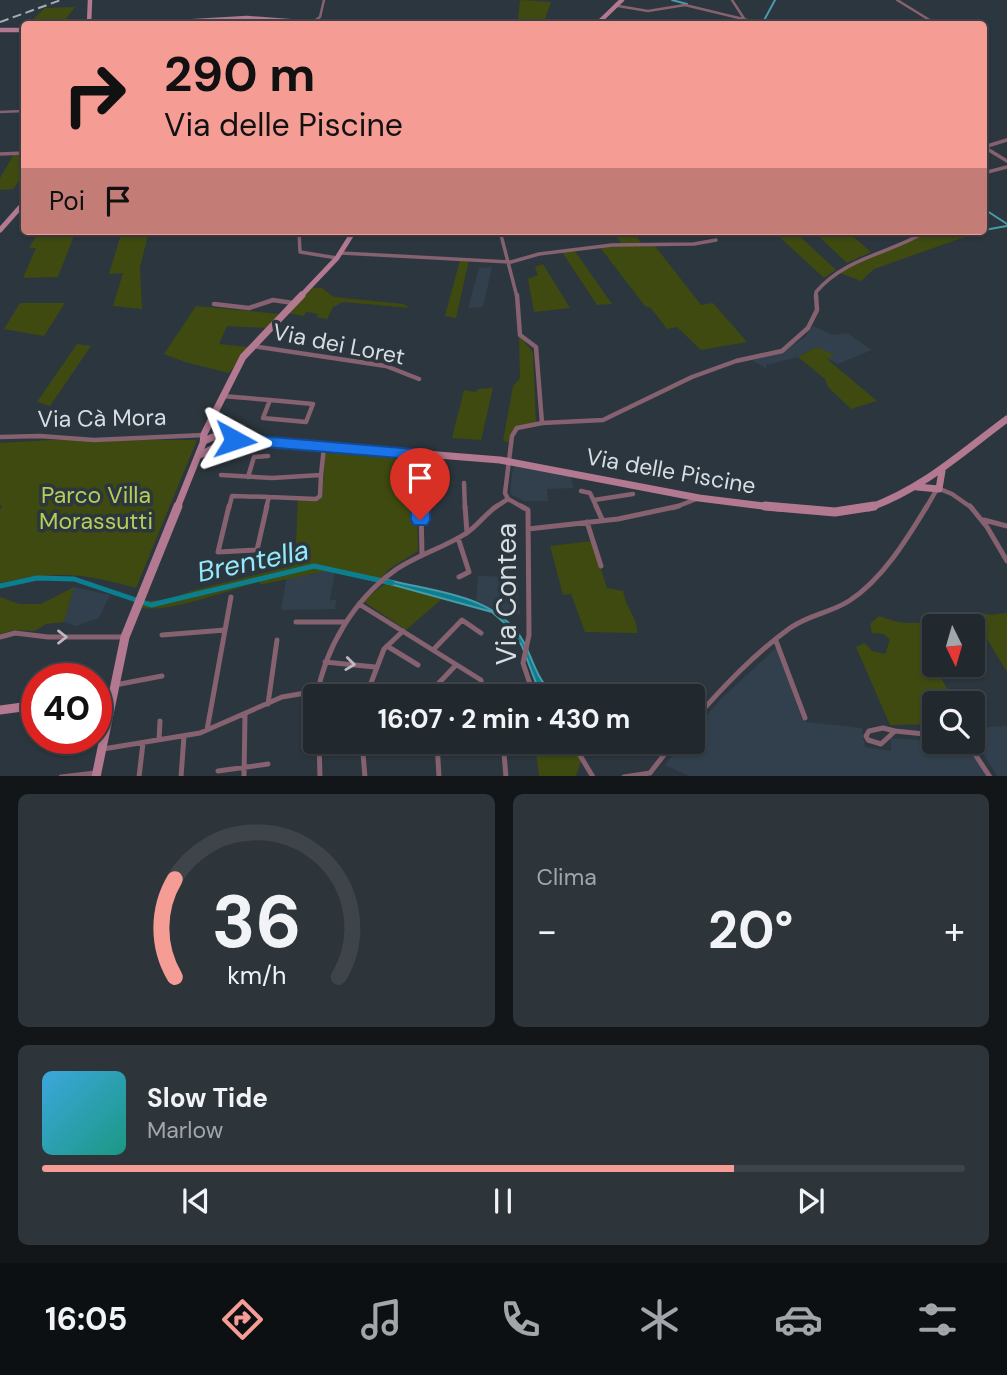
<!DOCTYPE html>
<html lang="it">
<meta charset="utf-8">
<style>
:root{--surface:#21282e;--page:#2d343a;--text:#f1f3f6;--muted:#a2a6aa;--line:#3e444a;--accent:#f59c95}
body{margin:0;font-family:"DM Sans",sans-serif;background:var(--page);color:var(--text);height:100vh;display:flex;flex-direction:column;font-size:26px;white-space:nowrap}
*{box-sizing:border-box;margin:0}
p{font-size:23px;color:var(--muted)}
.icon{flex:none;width:38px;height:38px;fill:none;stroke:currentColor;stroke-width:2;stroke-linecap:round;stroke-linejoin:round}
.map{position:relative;height:776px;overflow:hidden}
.panel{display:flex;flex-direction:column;gap:18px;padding:18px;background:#121619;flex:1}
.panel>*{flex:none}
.hud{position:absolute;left:21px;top:21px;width:966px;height:214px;border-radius:7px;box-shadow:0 2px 5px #0004,0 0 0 2px var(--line);background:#f59c95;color:#111;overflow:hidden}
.needle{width:46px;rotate:175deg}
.tools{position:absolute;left:922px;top:614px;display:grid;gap:14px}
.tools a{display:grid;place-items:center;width:63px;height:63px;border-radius:7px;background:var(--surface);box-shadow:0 2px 5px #0004,0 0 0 2px var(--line);font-size:35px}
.speed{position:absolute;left:21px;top:663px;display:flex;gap:14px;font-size:35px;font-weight:700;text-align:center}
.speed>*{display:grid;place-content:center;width:91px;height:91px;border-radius:50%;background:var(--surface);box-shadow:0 2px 5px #0004,0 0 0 2px var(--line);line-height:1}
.speed .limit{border:10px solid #d22;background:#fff;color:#111}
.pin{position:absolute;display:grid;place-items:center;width:60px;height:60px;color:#fff;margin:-72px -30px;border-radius:50% 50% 50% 0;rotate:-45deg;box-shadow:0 0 7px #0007}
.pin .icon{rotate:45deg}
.me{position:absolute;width:77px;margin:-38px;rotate:95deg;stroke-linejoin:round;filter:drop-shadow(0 0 5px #0008)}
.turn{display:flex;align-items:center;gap:24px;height:147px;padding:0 28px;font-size:32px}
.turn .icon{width:91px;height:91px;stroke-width:2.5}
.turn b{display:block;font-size:49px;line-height:60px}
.then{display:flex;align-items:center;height:66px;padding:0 28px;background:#0003;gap:14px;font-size:26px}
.big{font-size:52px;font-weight:700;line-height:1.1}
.panel .tile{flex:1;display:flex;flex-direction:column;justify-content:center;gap:10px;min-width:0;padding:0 24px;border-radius:10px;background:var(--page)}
.panel .dial{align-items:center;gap:0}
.dial svg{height:182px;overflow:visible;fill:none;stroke:var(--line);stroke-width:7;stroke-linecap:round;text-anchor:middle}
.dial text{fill:var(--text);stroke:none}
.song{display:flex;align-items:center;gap:21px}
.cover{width:84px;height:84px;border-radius:10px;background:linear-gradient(135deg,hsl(200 70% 55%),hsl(170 70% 35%))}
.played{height:7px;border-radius:4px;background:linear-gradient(90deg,var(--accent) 75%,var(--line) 75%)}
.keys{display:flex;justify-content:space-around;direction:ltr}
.heat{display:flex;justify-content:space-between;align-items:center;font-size:38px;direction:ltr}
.panel .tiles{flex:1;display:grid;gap:18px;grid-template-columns:1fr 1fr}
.tile:last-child{grid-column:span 2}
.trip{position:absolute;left:303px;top:684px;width:402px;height:70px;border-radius:7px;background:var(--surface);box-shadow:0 2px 5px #0004,0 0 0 2px var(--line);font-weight:700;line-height:70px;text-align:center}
.dock{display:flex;height:112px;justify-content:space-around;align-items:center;background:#0d1012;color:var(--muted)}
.dock .icon{width:49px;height:49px}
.dock .current{color:var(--accent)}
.dock b{font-size:32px;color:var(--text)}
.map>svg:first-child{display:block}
.built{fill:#31404c}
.green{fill:#3f4a10}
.water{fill:#0b7f90;stroke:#489ba9;stroke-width:2}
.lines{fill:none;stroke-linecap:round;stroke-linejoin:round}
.stream{stroke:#489ba9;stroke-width:2}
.canal{stroke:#0b7f90;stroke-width:5}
.street-far3{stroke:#866170;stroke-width:2.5}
.street-far2{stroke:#866170;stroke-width:3.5}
.street-far1{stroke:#866170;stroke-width:4.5}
.street{stroke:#866170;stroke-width:5}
.secondary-far3{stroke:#b27991;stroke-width:4.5}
.secondary-far2{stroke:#b27991;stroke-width:5}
.secondary-far1{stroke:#b27991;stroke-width:7}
.secondary{stroke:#b27991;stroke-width:9}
.rail{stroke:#a7aeb4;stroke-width:2;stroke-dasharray:9 4.5;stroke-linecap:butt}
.oneway{stroke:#bfb8c0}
.route{fill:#1a73e8;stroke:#114b97;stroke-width:2}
.labels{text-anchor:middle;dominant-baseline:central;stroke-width:7;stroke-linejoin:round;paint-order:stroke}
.street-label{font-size:23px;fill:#d7dde2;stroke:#2c363e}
.park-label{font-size:23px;fill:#b6ce58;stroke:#2c363e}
.near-water-label{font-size:28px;font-style:italic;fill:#91e9fa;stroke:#2c363e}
.near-street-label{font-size:28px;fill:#d7dde2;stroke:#2c363e}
</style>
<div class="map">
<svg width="1007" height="777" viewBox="0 0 1007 777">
<rect width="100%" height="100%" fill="#2c363e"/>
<!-- built -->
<path class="built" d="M492,267L483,307L468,308L479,268Z
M813,326L833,335L847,333L872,350L838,364L826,358L834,356L816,347L798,357L766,365L767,369L752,360L786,350L805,337Z
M517,464L571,476L573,488L547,489L548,501H524L510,494L513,467Z
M323,570L335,572L330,600H336L335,609L281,610L287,575Z
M478,576L517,577L520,614L505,618L476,603Z
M74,587L110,595L99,618L76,626L64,622Z
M777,647L801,717L806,722L862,728L865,747L891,751V738L951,742L973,754L988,776L691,777L665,765L683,742H693V731L722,698Z
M1007,726V776H997L984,755L968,742H973V728Z"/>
<!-- green -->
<path class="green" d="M520,0L551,2L545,19H518Z
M75,7L62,24H28L45,8Z
M14,154H24V179L20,180L13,189L0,190V178Z
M39,231H149L140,267L142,309L113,306L123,273L109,274L122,231L75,233L58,277L23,278L36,248H29Z
M614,231H670L637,236L642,246H655L701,305L713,303L747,342L701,350L677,327L667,329L651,308L645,306L599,246L621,244Z
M773,231H794L836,270L824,278Z
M813,231H847L871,252L847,263Z
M931,231C947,231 960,234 976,233L874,269L861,281L840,273L863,259Z
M574,250L612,304L597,305L562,252Z
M460,260H469L456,318L445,316Z
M543,264L570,308L534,312L528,279L538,275L535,267Z
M313,288H322L334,297L403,304L410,308L343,302L333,307L327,319L316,317L318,314L306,312L304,316L288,313Z
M20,303H65L44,336L4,329Z
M196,306L279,314L267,328L227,326L219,344L249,347L229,373L185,362L164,354Z
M519,336L533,352L536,422C523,425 512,426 509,442L503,441L513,386L520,378Z
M77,344L91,346L50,406L37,402Z
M816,347L835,355L827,359L877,401L851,409L828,387L825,379L798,357Z
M493,388L481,440L452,438L464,390L476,392L478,389Z
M52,440H197L136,588C79,572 58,571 0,583V510L2,506L0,505V443Z
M325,453L416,458L418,551L389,569L378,582L325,571L264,584H260L259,582C231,589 165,615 139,607L141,601L167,600L191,591L295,565L298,497L322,498Z
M592,541L607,588L623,591C625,607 638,618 637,633L585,632L571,594L563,595L550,546Z
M386,583L443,598L406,630L363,601Z
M74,587L64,622L46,624L35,631L14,630L0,634V597L19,604H41Z
M979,612L989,615L1007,613V672L978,624L970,621L920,628L934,665L955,703L934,704V724L890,725L856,647L865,643L872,651L885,654L890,640L884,634L872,633L870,624L879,616C888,619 898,623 907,623C931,624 955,613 979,612Z
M535,742H577L588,752L581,761L576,776H539Z"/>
<!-- water -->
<path class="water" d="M388,580C435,592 497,595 523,641C534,661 537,682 556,696H548L536,683L522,646L509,627L492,612L386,583Z"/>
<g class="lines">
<!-- stream -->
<path class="stream" d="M672,0L687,4
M766,24H762L775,0
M984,209L1007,224
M984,230L1007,226"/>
<!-- canal -->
<path class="canal" d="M0,586L37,578L74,579L151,605L314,566L392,583"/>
<!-- street-far3 -->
<path class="street-far3" d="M732,0L745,20
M897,0L936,24
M618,6L648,11L685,5L764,24
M310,24L320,17L324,0
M0,112L24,111"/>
<!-- street-far2 -->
<path class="street-far2" d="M1007,140L984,147L1007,161
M0,154L24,153
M984,173L1007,167
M299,231L300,252L337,258
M500,231L517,297
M341,253L511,262L539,254L612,245L694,244L716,240
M816,297V292C846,257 889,254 927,231"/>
<!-- street-far1 -->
<path class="street-far1" d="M517,295L520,335L536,347L542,423
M214,304L249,308L273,300L293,303
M253,346L386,366L419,379
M222,396L270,400
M270,400L313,404L306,422L263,418Z
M0,437L40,436L94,440L204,435
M419,454L421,508
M221,475L272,478L321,475L324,447
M248,477L254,457L268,456
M464,483L465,508
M940,489L952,494L972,508
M581,491L590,493L597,508
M269,497L316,499L320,496L321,475
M508,499L505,493L512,436L517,428L542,423L603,420L692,377L736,361L782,351L808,328L817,310L816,295
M508,499L524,508
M594,500L633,494
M229,508L232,496L269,497
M266,508L269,497
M494,508L508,499
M673,508L699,498
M926,508L937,489"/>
<!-- street -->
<path class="street" d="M229,506L218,552L257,550L267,506
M421,506L422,555
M465,506L467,533
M521,506L528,510L529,635L523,663L534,696
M596,506L602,519
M970,506L987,527L1007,561
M984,520L1007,526
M587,522L601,566
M528,529L618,519L679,506
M458,538L469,572L459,577
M359,604L481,680L483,696
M296,622H346
M162,635L225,630
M0,637L15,633L48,637H124
M776,641L805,718
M387,646L418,665
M433,650L462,620L481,633
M325,662L375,667
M115,685L162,676
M317,696C325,648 354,600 394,571C415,556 443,548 465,534C477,527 485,514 497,506
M366,696L384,649L403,631
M449,696L437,685L456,665
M268,704L277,640
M693,721C723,687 754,654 790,628C810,614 830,613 849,601C882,580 907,539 927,506
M883,728L895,731L881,744L868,740L866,736L869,731Z
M207,730L231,597
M895,731L934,735
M159,740L160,721
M319,742L320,777
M362,742L365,777
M437,742L439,777
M503,742L506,777
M572,742L593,777
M967,742L990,777
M103,749L200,733L282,697L317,691
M218,771L268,764
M61,777L95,773
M139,777L143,743
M181,777L184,736
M244,777L245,714
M624,777L650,773L674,742"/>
<!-- secondary-far3 -->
<path class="secondary-far3" d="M89,24L90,0
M144,24L247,18L329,24
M469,24H568
M597,24L622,0
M0,30H24"/>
<!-- secondary-far2 -->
<path class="secondary-far2" d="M0,230L24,203
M300,297L337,258L354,231"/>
<!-- secondary-far1 -->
<path class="secondary-far1" d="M204,441L213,437L500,460L699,498L779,508
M198,456L227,441
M917,487L939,489L942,471
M177,508L203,443L204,434L243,357L302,295
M869,508C924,488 961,453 1007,419"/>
<!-- secondary -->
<path class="secondary" d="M765,506L835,512L874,506
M96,698L111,697
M0,710L37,705
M96,777L125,637L178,506"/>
<!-- rail -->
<path class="rail" d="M0,22L61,0"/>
</g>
<!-- one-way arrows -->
<defs><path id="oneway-chevron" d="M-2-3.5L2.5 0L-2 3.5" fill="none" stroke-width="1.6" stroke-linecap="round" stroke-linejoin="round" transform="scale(1.75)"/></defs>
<g class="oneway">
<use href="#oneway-chevron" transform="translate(62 637)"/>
<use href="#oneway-chevron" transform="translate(350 664) rotate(7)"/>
</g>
<!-- route -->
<path class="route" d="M235,434L425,450L427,454L430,520L427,525H414L411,520L410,459L229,444L227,440Z"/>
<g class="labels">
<!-- street labels -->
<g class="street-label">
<text transform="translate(339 344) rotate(11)">Via dei Loret</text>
<text transform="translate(102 418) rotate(-1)">Via Cà Mora</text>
<text transform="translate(671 471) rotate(10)">Via delle Piscine</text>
</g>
<!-- park labels -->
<g class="park-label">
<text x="96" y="495">Parco Villa<tspan x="96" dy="26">Morassutti</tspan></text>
</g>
<!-- near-water labels -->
<g class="near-water-label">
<text transform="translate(253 561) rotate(-12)">Brentella</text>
</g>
<!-- near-street labels -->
<g class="near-street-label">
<text transform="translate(506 594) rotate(-90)">Via Contea</text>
</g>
</g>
</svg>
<div class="tools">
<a><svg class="needle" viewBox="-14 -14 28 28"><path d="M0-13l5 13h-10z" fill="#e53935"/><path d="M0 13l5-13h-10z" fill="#a2a6aa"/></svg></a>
<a><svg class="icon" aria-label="search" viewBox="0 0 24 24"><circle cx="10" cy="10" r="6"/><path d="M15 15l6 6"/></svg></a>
</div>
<div class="speed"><div class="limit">40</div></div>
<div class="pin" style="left:420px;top:520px;background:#d93025"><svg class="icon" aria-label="arrive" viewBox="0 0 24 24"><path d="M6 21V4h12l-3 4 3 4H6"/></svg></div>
<svg class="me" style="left:235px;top:440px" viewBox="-20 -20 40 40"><path d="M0-17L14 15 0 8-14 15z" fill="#1a73e8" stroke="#fff" stroke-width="4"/></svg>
<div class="trip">16:07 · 2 min · 430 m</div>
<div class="hud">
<div class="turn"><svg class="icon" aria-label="right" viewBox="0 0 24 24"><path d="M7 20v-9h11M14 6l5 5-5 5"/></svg><div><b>290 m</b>Via delle Piscine</div></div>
<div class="then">Poi<svg class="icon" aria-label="arrive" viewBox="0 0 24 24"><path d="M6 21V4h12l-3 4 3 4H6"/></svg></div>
</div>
</div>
<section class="panel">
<div class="tiles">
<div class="tile dial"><svg viewBox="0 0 100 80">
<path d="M14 69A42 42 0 1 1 86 69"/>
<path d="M14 69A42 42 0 0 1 14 26" stroke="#f59c95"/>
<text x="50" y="56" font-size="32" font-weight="700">36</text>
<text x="50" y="72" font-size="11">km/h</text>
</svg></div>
<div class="tile"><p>Clima</p>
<div class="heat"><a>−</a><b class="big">20°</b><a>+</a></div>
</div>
<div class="tile">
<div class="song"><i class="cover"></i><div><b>Slow Tide</b><p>Marlow</p></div></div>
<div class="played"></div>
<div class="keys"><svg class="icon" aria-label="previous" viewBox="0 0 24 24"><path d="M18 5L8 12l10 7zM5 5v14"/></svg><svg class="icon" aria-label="pause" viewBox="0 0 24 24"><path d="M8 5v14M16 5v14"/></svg><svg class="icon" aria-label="next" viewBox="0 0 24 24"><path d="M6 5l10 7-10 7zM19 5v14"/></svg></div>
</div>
</div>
</section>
<nav class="dock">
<b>16:05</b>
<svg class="icon current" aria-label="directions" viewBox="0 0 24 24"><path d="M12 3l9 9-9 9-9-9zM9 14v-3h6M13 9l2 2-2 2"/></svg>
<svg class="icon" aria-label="music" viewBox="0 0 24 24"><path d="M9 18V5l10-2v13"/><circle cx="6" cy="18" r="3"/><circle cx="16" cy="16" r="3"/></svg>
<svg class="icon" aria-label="phone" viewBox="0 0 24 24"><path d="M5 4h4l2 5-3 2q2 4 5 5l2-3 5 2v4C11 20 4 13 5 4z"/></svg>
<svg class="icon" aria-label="climate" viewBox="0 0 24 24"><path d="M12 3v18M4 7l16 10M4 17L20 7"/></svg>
<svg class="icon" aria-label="car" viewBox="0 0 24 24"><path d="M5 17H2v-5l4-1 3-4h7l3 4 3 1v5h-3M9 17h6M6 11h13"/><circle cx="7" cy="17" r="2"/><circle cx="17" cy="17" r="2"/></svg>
<svg class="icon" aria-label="filters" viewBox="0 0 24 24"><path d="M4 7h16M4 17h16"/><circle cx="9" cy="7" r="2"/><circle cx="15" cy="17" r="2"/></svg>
</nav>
